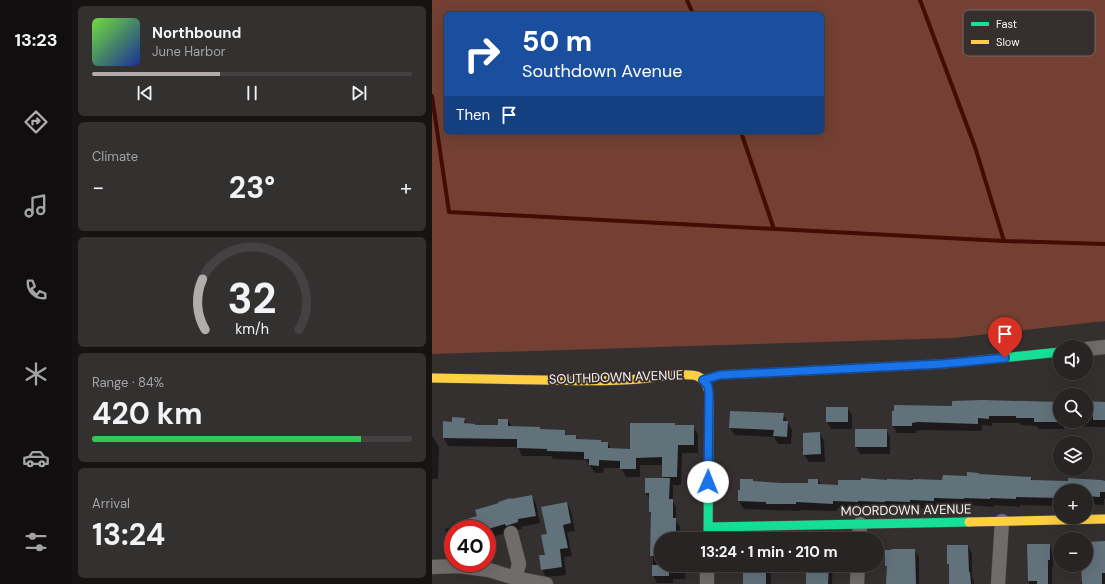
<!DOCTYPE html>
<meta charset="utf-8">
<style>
:root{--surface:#272423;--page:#333030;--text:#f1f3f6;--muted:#a4a4a6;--line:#434141;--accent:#b2adac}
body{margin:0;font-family:"DM Sans",sans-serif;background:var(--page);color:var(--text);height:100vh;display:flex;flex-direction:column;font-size:15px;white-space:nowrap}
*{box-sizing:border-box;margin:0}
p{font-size:13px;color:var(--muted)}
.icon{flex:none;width:22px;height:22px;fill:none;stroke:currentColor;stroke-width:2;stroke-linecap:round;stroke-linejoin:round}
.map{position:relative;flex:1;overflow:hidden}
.drawer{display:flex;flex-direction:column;gap:6px;padding:6px;background:#151413;width:360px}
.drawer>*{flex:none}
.banner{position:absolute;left:12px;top:12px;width:380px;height:122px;border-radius:6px;box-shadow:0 4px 16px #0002,0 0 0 1px var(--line);background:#1a4fa0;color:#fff;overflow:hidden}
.tools{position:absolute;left:621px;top:340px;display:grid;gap:8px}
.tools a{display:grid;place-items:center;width:40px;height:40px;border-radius:50%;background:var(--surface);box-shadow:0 4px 16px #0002,0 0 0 1px var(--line);font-size:20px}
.speed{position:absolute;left:12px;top:520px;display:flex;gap:8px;font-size:20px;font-weight:700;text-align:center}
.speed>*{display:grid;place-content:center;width:52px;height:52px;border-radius:50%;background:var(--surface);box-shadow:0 4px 16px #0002,0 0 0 1px var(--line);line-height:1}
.speed .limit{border:6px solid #d22;background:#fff;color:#111}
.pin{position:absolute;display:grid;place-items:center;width:34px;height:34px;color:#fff;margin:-41px -17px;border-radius:50% 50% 50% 0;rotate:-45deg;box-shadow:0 0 4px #0007}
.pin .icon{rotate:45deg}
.me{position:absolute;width:44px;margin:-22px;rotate:1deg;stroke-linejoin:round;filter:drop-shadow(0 0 3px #0008)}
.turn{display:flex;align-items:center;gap:14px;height:84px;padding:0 12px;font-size:18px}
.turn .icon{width:52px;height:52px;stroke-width:2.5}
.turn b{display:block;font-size:28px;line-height:34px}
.then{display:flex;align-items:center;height:38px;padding:0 12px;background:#0003;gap:8px;font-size:15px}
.big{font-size:30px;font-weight:700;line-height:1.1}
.drawer .widget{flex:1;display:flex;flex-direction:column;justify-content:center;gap:6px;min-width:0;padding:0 14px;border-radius:6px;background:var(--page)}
.drawer .dial{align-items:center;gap:0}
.dial svg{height:104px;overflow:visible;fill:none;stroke:var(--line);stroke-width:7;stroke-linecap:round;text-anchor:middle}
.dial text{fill:var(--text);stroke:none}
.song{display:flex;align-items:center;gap:12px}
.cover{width:48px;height:48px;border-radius:6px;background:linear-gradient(135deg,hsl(100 70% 55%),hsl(230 70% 35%))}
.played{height:4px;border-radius:2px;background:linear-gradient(90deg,var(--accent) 40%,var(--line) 40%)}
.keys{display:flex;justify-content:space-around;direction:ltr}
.heat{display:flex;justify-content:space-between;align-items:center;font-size:22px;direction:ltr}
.charge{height:6px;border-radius:3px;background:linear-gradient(90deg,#34c759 84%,var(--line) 0)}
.trip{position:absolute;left:222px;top:532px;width:230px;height:40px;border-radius:20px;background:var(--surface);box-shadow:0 4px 16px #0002,0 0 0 1px var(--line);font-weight:700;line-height:40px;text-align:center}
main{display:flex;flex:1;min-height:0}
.dock{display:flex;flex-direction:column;width:72px;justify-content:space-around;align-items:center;background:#100e0e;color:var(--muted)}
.dock .icon{width:28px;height:28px}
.dock .selected{color:var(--accent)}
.dock b{font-size:18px;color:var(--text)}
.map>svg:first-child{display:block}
.green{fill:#734033;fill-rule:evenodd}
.shadow{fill:#0007}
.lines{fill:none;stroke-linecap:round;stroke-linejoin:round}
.stream{stroke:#410d04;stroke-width:4}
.building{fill:#62727a}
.street-casing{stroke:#504c4b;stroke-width:15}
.fast-casing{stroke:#504c4b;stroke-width:10}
.slow-casing{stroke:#504c4b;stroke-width:10}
.street{stroke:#6f6c6a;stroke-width:14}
.fast{stroke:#16e098;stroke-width:9}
.slow{stroke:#ffcf43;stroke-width:9}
.route-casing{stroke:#114b97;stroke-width:10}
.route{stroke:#1a73e8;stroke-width:7}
.labels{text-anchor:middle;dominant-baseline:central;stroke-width:4;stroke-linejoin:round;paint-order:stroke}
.street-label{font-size:13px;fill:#f6f1f0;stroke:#362f2d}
.key{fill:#362f2d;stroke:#706968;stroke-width:1}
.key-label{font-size:11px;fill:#f6f1f0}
</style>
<main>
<nav class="dock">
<b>13:23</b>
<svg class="icon selected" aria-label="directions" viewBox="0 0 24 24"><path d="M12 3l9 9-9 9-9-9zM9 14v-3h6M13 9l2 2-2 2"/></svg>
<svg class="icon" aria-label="music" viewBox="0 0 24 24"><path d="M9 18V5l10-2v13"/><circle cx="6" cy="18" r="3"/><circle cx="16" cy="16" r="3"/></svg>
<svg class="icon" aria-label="phone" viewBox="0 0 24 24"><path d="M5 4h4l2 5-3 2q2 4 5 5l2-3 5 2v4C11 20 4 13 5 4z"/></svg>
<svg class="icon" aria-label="climate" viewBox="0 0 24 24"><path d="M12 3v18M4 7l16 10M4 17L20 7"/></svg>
<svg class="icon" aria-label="car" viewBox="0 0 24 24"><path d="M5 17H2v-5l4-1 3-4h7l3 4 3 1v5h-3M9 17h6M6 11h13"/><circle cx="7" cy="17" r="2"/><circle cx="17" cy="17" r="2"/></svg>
<svg class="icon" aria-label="filters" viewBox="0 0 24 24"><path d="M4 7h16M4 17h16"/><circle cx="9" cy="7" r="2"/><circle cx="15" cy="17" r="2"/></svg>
</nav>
<section class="drawer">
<div class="widget">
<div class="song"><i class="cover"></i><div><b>Northbound</b><p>June Harbor</p></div></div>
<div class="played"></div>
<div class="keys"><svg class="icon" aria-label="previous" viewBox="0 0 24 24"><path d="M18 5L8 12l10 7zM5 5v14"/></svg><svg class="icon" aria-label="pause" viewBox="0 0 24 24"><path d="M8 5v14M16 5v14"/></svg><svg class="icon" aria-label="next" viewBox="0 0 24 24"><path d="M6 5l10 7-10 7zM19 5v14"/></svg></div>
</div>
<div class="widget"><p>Climate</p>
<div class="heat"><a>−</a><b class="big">23°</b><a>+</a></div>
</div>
<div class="widget dial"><svg viewBox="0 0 100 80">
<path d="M14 69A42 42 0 1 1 86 69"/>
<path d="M14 69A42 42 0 0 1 12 30" stroke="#b2adac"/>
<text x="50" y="56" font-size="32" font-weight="700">32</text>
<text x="50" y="72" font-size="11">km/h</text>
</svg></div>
<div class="widget"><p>Range · 84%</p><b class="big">420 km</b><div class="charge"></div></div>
<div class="widget"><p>Arrival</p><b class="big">13:24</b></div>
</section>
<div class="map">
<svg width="673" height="584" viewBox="0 0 673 584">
<rect width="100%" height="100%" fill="#34302f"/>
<!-- green -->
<path class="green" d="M0,0H673V321L521,338L0,354ZM14,14H390V132H14Z"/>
<!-- shadow -->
<path class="shadow" d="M654,398H655L658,402L673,403V427L632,426V429H607L605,426L589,425L588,423H560V426L550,425V431L490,430L484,431V433H465L461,426L521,407L628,403V421H654Z
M415,408L420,415V429H399L395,421Z
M351,414L360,430L359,444H346L342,437L303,435L298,428Z
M32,419L35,424L43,426H67L76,420L80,427L109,430L132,431L135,436H143L146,440L168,441L169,443H176L179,449L199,450L243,424L244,426H261L266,435V453H250L249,485H240L241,487V502L244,507V521L248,527L247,539H229V565H251L253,568V579H241V583H225L221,575V559L219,555L220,515L218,512V500L214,493V479H232L231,477V465H208V477H194L189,468H172L171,473H163L154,460L121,459L119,456H90L86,447L16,446L12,438L20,423Z
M454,430L458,437V454H428L424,446Z
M388,433L392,441L393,462H377L372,455Z
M0,437H1L7,447L6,479H0Z
M599,478L601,481H673V499H672V505L654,504V491H628V506L588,505V507L562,505V507L536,505V507L506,505V509L482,508V510L457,508V510L430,508V509L405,508V511L368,510V511L312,509L307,501L321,481L349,484H377L386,480L389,485L406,486L456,481H511Z
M100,497L104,504L108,523L89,527L90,529L55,538V529H21V552L13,529L28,525V524Z
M135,503L139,511L143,531L135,532L140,556L132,557L134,575L114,577L110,569L114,556L116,535Z
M673,542V584H649V582H651L650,565H654V543Z
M596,545H617L621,552V567H620V584H597Z
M536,546L540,554V577L542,580V584H518V567L516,564Z
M482,550L487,557V584H455L456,568L454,566Z
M312,565H339V584H312Z
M373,565H401L400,584H375V571Z"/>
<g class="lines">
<!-- stream -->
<path class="stream" d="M255,0L261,14
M488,0L543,147L572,241
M0,96L17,212L572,241L673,244
M309,132L342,229"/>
</g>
<!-- building -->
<path class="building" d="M550,400L628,402V422H602V418H584V416H557V419L546,418V424L485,422L480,423V426H460V411H462V405L520,406V401Z
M654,401L673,402V420H661V415L654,416Z
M394,407H416V422H394Z
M298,411L352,413L351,421H356L355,437L341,436L342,430L297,428Z
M20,417L33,418L32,423L43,424V425H66V419H76V426L108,427V429L133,430V435H144V439L169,440V442H176V448L198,449V423H243V425H262V445H246L245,477H230V457L204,458V469H188V461L167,460V466L157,465V459H152V452L115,451V449L85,448V439L11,438V421L20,422Z
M423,429H455V447H423Z
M388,432L389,454L371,455V433Z
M535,472L547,473V474L599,477V480L636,481V478L669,480L673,481V492H668V497L654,496V491H628V498L584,497V499L558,498V499L532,498V499L502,498V501L478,500V502L453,501V502L426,501V502L401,501V504L364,502V504H334V502L306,501V490H308V479H321V481L349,483H376V479H386V484L406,485V480H429V478L455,480V479L481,480V479L510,480L511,475L535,476Z
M213,478H238L237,499H241V518H244V539H229V556H218L219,512H217V493H213Z
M100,495L104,516L86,519V522L74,526L73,524L56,529H32L29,521L45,516L43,510L67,503L66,502L79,498V499Z
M135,502L139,523L131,525L136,548L128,549L130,567L109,570L107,555H113L109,535L115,534L109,507Z
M673,541V573H670V584H650L649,565H654V542Z
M595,544H618V560H616V584H605V581H596Z
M515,545H536L537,572H538L539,584H517V564H515Z
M459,549H483L484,584H454L455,566H453V550H459Z
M220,565H237V576H220Z
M311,565H334V584H311Z
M374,565H397L396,584H374Z"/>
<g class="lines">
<defs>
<path id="street" d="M654,349L673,347
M79,533L87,564L83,578
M427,539L428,524
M0,567L26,566L57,570L83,578L114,584
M275,584V565
M425,584L426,565
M566,584L570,521"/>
<path id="fast" d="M271,380L288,375L510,364L628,352
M276,527L537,522
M276,539L277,414"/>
<path id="slow" d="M0,378C37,379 73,379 110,380C142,381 175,382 207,379C220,378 254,372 265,376C280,382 277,400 277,414
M537,522L673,519"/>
</defs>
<!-- street casing -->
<use href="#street" class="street-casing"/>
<!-- fast casing -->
<use href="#fast" class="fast-casing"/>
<!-- slow casing -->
<use href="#slow" class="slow-casing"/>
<!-- street -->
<use href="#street" class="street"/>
<!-- fast -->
<use href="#fast" class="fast"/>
<!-- slow -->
<use href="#slow" class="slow"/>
</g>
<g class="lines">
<defs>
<path id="route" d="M276,482L277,392L276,386L271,380L288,375L510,364L573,358"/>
</defs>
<!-- route casing -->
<use href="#route" class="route-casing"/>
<!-- route -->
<use href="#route" class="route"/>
</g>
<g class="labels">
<!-- street labels -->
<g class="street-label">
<text transform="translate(184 377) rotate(-2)">SOUTHDOWN AVENUE</text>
<text transform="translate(474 510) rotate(-1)">MOORDOWN AVENUE</text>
</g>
</g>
<!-- legend -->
<rect x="531" y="10" width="132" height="46" rx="6" class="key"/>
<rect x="539" y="22" width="18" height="4" fill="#16e098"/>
<rect x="539" y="40" width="18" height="4" fill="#ffcf43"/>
<g class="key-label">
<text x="564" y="28">Fast</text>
<text x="564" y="46">Slow</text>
</g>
</svg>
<div class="tools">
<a><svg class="icon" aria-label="sound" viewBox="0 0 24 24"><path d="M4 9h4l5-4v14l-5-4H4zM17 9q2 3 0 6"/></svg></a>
<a><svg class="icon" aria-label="search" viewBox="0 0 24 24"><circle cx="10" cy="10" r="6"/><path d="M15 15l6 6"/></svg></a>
<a><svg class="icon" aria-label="layers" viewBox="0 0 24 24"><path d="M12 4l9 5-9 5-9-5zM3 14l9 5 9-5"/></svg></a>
<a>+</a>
<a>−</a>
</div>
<div class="speed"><div class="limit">40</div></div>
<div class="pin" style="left:573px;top:358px;background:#d93025"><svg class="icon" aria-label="arrive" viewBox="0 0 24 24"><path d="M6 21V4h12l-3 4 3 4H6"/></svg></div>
<svg class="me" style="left:276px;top:482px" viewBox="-20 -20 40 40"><circle r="19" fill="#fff"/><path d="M0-13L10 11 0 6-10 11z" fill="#1a73e8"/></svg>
<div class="trip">13:24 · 1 min · 210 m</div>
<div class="banner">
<div class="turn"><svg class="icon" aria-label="right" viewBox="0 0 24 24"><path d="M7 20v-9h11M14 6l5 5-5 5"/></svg><div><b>50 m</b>Southdown Avenue</div></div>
<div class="then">Then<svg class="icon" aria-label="arrive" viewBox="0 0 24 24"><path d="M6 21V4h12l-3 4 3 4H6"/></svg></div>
</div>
</div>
</main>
